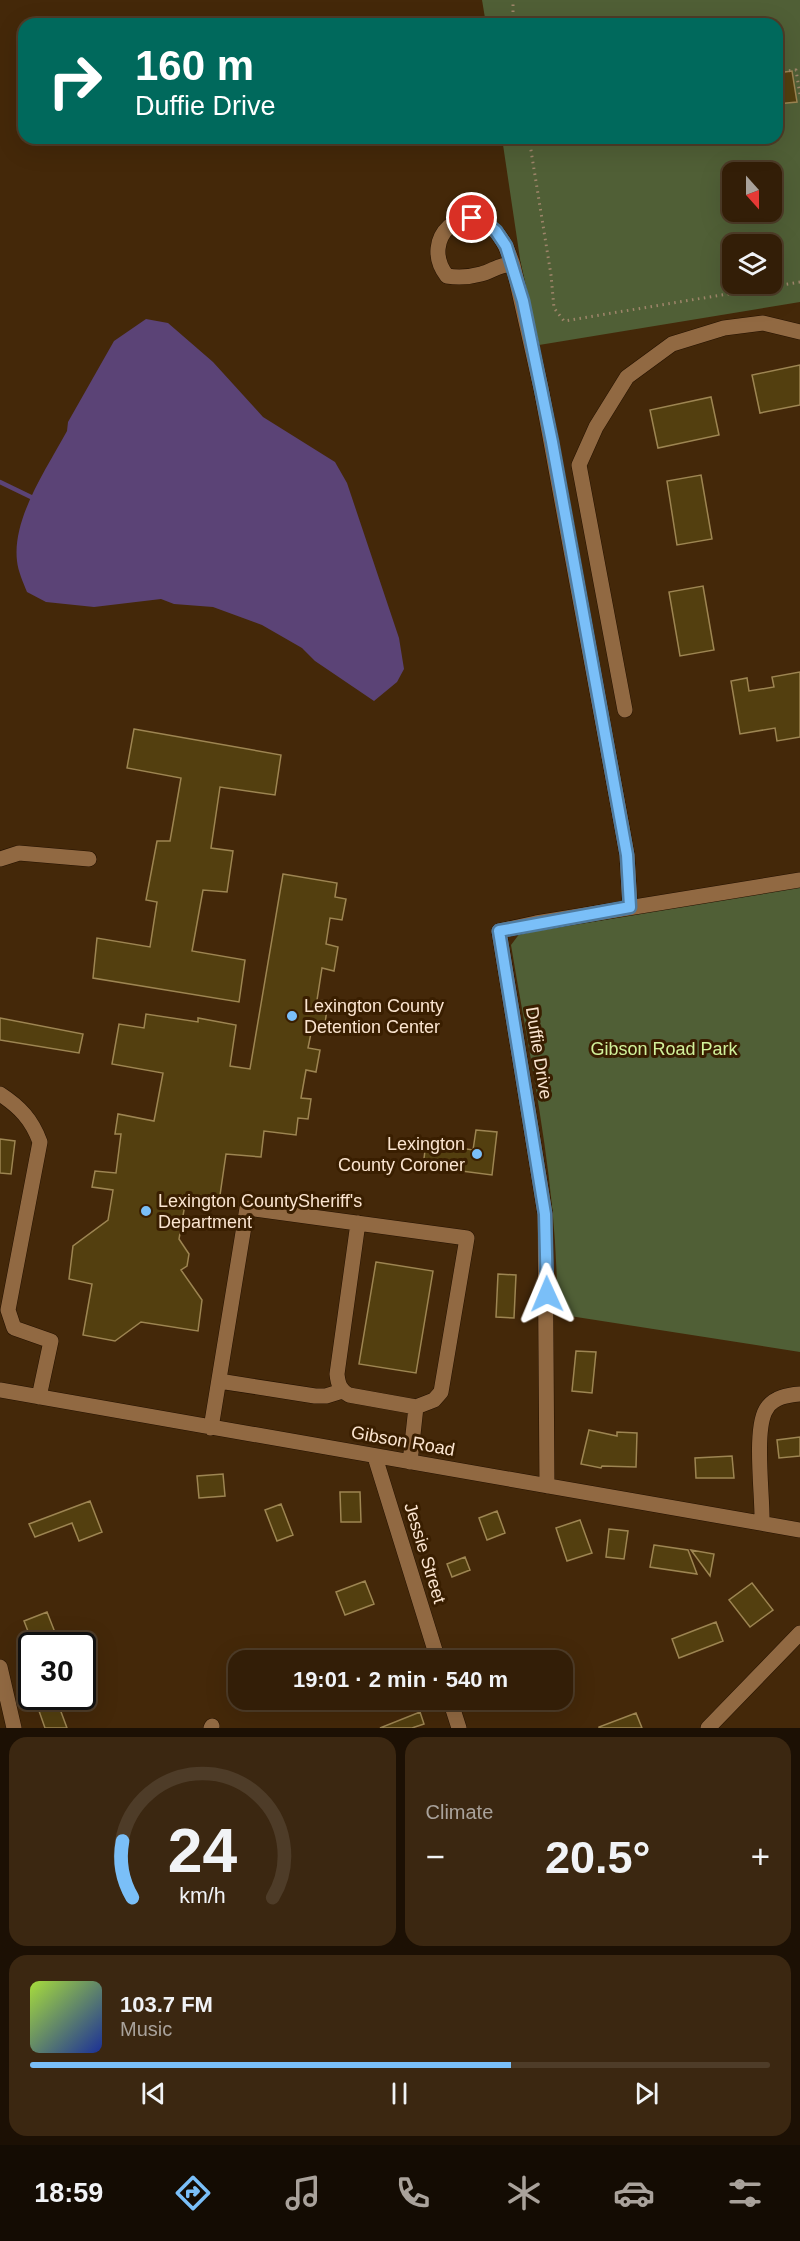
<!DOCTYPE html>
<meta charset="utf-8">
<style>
:root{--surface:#331e07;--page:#3b2711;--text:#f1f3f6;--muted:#a9a29b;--line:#4e3c28;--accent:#7abff8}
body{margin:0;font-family:Arial,sans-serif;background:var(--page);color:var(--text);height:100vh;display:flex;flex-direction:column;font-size:22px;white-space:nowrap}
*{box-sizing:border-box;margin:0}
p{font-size:20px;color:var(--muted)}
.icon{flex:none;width:33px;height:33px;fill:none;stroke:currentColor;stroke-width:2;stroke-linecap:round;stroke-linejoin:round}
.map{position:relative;height:1728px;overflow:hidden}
.details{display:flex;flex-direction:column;gap:9px;padding:9px;background:#1c1004;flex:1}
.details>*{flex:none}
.top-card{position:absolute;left:18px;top:18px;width:765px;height:126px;border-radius:18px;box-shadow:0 6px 24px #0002,0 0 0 2px var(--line);background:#00695c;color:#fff;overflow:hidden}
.needle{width:39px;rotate:159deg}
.tools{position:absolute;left:722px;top:162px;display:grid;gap:12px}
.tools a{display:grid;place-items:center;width:60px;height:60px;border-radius:12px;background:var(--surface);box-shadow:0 6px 24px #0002,0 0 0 2px var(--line);font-size:30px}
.speed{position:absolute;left:18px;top:1632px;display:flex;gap:12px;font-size:30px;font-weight:700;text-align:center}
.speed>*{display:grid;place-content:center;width:78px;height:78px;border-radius:50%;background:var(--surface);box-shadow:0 6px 24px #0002,0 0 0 2px var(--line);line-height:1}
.speed .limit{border:3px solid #111;border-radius:9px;background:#fff;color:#111}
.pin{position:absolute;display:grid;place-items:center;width:51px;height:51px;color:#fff;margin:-26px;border:3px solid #fff;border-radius:50%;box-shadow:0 2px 6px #0007}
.me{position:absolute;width:66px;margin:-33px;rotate:359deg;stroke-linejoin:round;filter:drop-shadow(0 0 4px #0008)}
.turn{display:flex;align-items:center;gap:21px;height:126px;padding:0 18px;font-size:27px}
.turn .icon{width:78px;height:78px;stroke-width:2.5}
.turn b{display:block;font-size:42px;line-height:51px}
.big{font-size:45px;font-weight:800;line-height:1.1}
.details .card{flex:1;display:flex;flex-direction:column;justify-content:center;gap:9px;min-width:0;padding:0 21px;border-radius:18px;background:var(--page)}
.details .dial{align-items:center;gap:0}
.dial svg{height:156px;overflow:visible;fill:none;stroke:var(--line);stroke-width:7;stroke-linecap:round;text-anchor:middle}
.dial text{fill:var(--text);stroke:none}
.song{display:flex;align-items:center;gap:18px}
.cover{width:72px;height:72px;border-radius:9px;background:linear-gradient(135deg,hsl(80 70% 55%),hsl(230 70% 35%))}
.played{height:6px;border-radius:3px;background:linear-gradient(90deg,var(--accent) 65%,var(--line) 65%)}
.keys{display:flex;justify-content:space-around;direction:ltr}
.heat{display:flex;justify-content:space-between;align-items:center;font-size:33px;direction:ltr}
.details .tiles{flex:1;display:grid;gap:9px;grid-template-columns:1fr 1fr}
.card:last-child{grid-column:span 2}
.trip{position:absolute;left:228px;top:1650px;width:345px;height:60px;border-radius:18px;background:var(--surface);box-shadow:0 6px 24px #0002,0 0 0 2px var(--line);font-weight:800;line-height:60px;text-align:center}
.dock{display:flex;height:96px;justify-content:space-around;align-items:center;background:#140c03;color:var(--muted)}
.dock .icon{width:42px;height:42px}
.dock .on{color:var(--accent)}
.dock b{font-size:27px;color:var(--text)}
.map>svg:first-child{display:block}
.green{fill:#505f36;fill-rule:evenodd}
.water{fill:#5b4376}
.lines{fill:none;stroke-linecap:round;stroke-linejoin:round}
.stream{stroke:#5b4376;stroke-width:4.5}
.building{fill:#533f0f;stroke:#9d8552;stroke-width:1.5}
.minor-casing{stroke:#251201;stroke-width:16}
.path{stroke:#9e856a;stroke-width:3;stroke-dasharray:1.5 4.5;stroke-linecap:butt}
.minor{stroke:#916942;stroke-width:15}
.route-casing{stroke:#4f7ca1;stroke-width:15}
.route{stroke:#7abff8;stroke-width:10}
.poi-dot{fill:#7abff8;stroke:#391e00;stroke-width:2}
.labels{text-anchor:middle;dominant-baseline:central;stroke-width:6;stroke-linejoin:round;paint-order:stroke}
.poi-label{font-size:18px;fill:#fbe5d0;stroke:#391e00;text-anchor:start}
.park-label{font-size:18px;fill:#d2f29b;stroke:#391e00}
.street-label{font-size:18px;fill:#fbe5d0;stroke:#391e00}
</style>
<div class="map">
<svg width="800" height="1728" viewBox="0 0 800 1728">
<rect width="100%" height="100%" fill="#442809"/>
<!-- green -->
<path class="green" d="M482,0H800V302L533,346L502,138H777V24H486ZM732,172H771V212H732ZM732,244H771V284H732Z
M800,887V1352L557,1314C559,1190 531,1067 511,945L520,933Z"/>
<!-- water -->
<path class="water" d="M146,319L168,323L213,362L263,417L335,462L347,483L399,638L404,669L397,682L374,701L315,661L302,648L262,625L213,607L174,604L161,599L94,607L46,602L27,592C23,582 18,571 17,561C12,518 47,468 67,431L68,422L114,341Z"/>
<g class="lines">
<!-- stream -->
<path class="stream" d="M0,482L31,497"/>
</g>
<!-- building -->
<path class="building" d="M792,71L797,102L777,104V73Z
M800,365V405L760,413L752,375Z
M711,397L719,435L658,448L650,410Z
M701,475L712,539L677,545L667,481Z
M703,586L714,650L680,656L669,592Z
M800,672V737L777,741L775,728L740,734L731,681L747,678L749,691L774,687L772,677Z
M134,729L281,755L275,795L220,787L211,848L233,851L227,892L203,890L192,951L245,960L239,1002L93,978L97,938L150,947L157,902L146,900L157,841H170L181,778L127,768Z
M283,874L337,883L335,897L346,899L342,920L330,918L326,944L338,947L334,971L322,968L317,1000L328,1001L325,1024L313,1023L308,1048L320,1050L316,1072L306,1070L301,1098L311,1099L308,1119L298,1118L296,1135L264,1131L261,1157L226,1154L219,1202L186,1198L179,1239L189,1254L187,1266L181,1270L202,1300L198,1331L141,1322L115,1341L83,1335L92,1284L69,1279L73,1246L108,1220L113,1190L92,1187L95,1171L116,1173L121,1134H115L118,1114L154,1121L163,1073L112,1064L119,1024L144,1028L146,1014L198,1022V1018L236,1025L230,1066L250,1069Z
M0,1018L83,1034L79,1053L0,1040Z
M476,1130L497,1132L492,1175L423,1166L426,1143L473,1150Z
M0,1139L15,1141L11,1174L0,1173Z
M376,1262L433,1271L416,1373L359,1364Z
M498,1274L516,1275L514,1318L496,1317Z
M576,1351L596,1352L592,1393L572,1391Z
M589,1430L617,1436V1432L637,1433L636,1467L602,1466L601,1468L581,1464Z
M800,1437V1456L779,1458L777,1440Z
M732,1456L734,1478H696L695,1458Z
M223,1474L225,1496L199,1498L197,1476Z
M340,1492H360L361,1522H341Z
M90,1501L102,1532L79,1541L72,1523L35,1537L29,1524Z
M281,1504L293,1535L277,1541L265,1510Z
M497,1511L505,1533L487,1540L479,1518Z
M580,1520L592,1553L567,1561L556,1528Z
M609,1529L628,1531L624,1559L606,1557Z
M654,1545L688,1550L697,1574L650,1567Z
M691,1550L714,1554L710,1576Z
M465,1557L470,1570L452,1577L447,1564Z
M365,1581L374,1604L345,1615L336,1592Z
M752,1583L773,1610L750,1627L729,1600Z
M47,1612L56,1635L33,1644L24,1621Z
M716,1622L723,1641L679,1658L672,1639Z
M57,1701L67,1728H45L38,1708Z
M420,1712L424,1724L412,1728H380Z
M636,1713L642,1728H599V1727Z"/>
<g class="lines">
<defs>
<path id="minor" d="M513,265C509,254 505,241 496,232C465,196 418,239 447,276C459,278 470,277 481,274C493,271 501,263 513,265L541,388L622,827L627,855L630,907
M625,710L579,465L596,427L627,377L672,344L724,328L763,323L800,332
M0,859L19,853L89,859
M0,1094C20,1107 32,1120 40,1142L8,1310L14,1328L51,1341L39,1397
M358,1223L337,1374C338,1384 340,1390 349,1395L416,1407
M219,1381L315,1396H326L342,1391
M0,1390L800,1530
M211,1428L247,1208L467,1238L441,1392L434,1400L416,1407L410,1462
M375,1457L438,1660
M547,1486L545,1214L499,931L536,923L800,880
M762,1523C763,1497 753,1427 767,1408C774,1397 788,1395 800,1394
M0,1667L14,1728
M450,1700L459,1728
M211,1728L212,1726
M708,1728L800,1633"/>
</defs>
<!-- minor casing -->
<use href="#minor" class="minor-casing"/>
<!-- path -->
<path class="path" d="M513,24V0
M777,72L796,70L800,95
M529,138L551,275L554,308L564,321L800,282"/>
<!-- minor -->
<use href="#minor" class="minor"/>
</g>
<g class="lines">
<defs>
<path id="route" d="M472,218L484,221L496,231L506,246L523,301L552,442L627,855L630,907L499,931L545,1214L547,1294"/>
</defs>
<!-- route casing -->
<use href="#route" class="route-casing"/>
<!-- route -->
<use href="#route" class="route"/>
</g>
<!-- markers -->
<g class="poi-dot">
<circle cx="292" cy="1016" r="6"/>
<circle cx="477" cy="1154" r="6"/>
<circle cx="146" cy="1211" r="6"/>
</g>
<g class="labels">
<!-- poi labels -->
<g class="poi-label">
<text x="304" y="1006">Lexington County<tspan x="304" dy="21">Detention Center</tspan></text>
<text x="465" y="1144" text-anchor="end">Lexington<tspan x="465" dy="21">County Coroner</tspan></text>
<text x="158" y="1201">Lexington CountySheriff's<tspan x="158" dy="21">Department</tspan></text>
</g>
<!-- park labels -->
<g class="park-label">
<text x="664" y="1049">Gibson Road Park</text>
</g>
<!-- street labels -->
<g class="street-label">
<text transform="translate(539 1053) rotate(81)">Duffie Drive</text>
<text transform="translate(403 1441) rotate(10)">Gibson Road</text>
<text transform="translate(425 1553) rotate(73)">Jessie Street</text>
</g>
</g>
</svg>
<div class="tools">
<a><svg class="needle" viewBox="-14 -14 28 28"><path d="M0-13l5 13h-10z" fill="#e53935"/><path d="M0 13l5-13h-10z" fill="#a9a29b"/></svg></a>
<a><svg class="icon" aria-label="layers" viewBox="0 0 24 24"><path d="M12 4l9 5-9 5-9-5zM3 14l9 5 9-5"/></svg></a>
</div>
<div class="speed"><div class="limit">30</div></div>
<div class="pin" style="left:472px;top:218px;background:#d93025"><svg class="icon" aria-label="arrive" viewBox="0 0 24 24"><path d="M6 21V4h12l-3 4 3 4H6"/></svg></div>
<svg class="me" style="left:547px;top:1294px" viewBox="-20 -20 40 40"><path d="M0-17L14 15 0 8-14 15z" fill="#7abff8" stroke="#fff" stroke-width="4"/></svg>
<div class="trip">19:01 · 2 min · 540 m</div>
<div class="top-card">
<div class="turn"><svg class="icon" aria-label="right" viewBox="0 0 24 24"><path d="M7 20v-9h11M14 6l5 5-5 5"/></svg><div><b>160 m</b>Duffie Drive</div></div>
</div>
</div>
<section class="details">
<div class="tiles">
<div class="card dial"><svg viewBox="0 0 100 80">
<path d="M14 69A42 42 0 1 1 86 69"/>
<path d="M14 69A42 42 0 0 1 9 40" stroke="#7abff8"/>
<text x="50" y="56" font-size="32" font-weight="700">24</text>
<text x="50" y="72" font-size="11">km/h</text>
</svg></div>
<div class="card"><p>Climate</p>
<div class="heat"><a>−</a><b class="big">20.5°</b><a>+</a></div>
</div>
<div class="card">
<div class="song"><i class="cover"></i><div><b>103.7 FM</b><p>Music</p></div></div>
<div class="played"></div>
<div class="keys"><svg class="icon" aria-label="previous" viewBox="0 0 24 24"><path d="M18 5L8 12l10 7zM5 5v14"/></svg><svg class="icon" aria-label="pause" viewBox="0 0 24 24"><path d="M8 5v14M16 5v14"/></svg><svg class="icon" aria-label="next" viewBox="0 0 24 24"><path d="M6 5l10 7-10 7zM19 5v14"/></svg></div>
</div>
</div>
</section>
<nav class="dock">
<b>18:59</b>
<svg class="icon on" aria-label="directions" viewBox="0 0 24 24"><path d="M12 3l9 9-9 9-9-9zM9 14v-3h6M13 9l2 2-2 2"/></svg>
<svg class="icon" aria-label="music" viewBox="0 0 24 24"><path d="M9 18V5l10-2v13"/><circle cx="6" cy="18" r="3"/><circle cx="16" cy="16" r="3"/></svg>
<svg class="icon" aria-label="phone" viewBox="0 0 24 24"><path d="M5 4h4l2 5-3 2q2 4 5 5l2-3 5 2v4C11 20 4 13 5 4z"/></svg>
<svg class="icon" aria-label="climate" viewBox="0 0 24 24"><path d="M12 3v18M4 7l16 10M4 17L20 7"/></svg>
<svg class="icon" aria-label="car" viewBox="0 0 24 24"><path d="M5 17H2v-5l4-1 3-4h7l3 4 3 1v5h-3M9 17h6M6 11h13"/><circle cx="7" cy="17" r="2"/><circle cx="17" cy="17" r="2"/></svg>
<svg class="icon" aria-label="filters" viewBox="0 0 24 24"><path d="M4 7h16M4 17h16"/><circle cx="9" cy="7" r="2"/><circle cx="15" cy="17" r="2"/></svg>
</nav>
